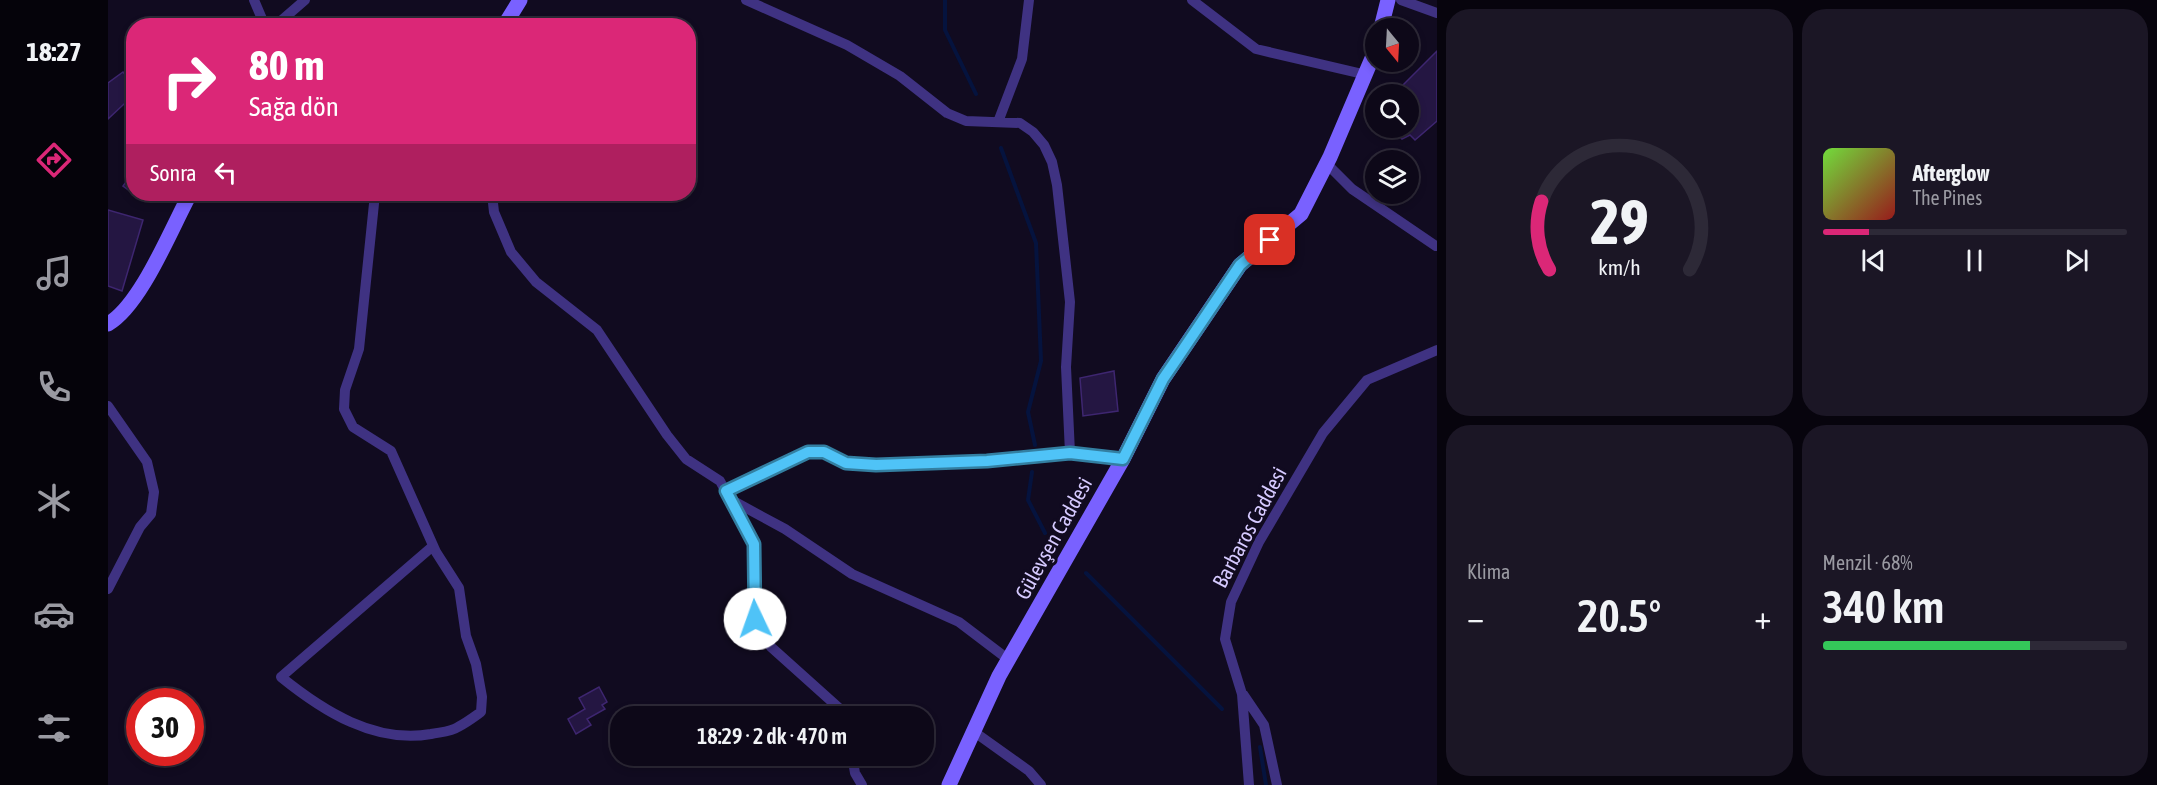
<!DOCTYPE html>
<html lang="tr">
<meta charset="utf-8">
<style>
:root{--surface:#0d0818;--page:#1b1625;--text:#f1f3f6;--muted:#9a9aa2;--line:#2d2937;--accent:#db2777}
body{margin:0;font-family:"Asap Condensed",sans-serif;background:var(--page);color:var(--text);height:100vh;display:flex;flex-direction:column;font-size:22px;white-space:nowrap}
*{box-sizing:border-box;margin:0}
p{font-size:20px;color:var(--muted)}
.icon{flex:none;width:33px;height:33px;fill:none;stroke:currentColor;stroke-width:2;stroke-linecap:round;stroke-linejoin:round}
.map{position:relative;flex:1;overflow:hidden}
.side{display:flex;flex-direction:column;gap:9px;padding:9px;background:#07040d;width:720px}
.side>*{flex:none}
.guide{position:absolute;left:18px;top:18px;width:570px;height:183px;border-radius:24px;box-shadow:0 3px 9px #0003,0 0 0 2px var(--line);background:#db2777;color:#fff;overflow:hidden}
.needle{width:39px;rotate:162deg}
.tools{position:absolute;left:1257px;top:18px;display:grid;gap:12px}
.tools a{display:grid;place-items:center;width:54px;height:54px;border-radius:50%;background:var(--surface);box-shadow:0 3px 9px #0003,0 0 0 2px var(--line);font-size:30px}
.speed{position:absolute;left:18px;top:688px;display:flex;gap:12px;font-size:30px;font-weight:700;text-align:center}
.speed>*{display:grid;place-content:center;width:78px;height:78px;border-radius:50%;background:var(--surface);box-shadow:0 3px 9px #0003,0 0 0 2px var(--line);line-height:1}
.speed .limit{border:9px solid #d22;background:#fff;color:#111}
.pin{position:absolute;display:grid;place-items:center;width:51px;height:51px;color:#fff;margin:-26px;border-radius:12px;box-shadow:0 3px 9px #0006}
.me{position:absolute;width:66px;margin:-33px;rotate:357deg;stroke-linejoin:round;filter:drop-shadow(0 0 4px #0008)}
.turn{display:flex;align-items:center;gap:21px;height:126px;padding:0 24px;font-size:27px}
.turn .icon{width:78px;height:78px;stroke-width:2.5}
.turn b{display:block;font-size:42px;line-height:51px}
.then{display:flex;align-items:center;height:57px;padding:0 24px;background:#0003;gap:12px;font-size:22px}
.big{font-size:45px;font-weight:600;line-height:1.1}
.side .widget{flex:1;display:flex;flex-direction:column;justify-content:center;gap:9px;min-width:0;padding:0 21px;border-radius:24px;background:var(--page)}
.side .dial{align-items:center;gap:0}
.dial svg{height:156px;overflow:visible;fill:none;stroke:var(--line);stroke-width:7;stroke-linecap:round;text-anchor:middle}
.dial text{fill:var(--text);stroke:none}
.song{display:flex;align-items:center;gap:18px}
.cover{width:72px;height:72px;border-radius:9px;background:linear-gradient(135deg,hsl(100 70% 55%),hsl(0 70% 35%))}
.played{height:6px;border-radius:3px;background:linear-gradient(90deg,var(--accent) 15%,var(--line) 15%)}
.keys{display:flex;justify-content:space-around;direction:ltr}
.heat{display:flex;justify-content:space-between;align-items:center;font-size:33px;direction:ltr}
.charge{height:9px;border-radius:4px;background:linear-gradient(90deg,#34c759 68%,var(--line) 0)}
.side .tiles{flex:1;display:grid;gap:9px;grid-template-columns:repeat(2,1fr)}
.trip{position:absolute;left:502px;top:706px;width:324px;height:60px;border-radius:24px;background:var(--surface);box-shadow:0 3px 9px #0003,0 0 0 2px var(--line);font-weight:600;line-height:60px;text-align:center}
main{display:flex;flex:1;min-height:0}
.tab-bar{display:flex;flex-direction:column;width:108px;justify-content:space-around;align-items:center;background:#05030a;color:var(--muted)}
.tab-bar .icon{width:42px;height:42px}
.tab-bar .active{color:var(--accent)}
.tab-bar b{font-size:27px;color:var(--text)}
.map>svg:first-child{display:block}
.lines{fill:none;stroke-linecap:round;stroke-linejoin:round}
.stream{stroke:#05133e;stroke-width:4}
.building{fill:#241642;stroke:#3e2670;stroke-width:1.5}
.street{stroke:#3f3282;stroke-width:10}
.secondary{stroke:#7961ff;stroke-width:15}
.route-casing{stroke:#337fa1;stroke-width:15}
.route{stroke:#4fc3f7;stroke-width:10}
.labels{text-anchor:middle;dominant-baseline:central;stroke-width:6;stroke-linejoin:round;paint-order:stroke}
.street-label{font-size:21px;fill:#d6caff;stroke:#110b20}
</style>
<main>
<nav class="tab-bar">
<b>18:27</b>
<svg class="icon active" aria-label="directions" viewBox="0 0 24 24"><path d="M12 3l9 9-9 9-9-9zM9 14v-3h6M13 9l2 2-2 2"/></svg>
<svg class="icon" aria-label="music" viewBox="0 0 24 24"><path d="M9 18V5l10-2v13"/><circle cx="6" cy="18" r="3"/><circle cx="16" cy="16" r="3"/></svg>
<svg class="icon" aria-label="phone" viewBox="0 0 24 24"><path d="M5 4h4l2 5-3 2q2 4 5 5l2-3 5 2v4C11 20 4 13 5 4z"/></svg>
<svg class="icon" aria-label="climate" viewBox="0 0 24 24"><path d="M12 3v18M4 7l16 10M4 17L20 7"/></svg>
<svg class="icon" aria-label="car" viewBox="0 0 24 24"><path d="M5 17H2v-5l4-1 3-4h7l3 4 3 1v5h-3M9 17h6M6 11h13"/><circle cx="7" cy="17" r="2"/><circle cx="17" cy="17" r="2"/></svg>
<svg class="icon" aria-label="filters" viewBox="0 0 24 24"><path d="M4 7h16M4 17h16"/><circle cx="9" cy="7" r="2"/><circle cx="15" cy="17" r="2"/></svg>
</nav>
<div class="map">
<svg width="1329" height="785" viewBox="0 0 1329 785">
<rect width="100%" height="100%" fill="#110b20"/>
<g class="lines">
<!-- stream -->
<path class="stream" d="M837,0V30L868,94
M893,148L928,243L933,361L920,412L927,445
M924,472L920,500L937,533
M978,573L1114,709
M1152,747L1158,785"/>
</g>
<!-- building -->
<path class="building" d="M1329,51V121L1307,140L1302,135L1294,139L1284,128H1300V94H1286Z
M15,72L26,86V116L16,104L0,119V83Z
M26,171V194L15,186Z
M0,210L35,220L14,291L0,286Z
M1006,371L1010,411L975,416L972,378Z
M491,687L499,702L494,705L497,709L479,719L483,725L468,734L460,719L477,709L471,698Z"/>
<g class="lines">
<!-- street -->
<path class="street" d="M146,0L157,26
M638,0L739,45L792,76L839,113L858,121L912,123L925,132L936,145L944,162L949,185L962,302L958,367L962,453
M1084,0L1148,49L1259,75
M1293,0L1329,13
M167,26L197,0
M890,122L914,59L921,0
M1219,164L1244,189L1328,246
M267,194L251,349L237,390L236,409L245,427L283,451L328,552L351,588L358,636L368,664L374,697L373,712C366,717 358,723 350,727C343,732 332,732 323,734C267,744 215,711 173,677L325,546
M384,194L386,212L403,252L428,282L489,330L559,435L578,459L612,481L646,544L647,619L663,647L741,717
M0,406L39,462L46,492L43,514L32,527L0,589
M618,491L700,452H716L738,463L768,465L879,461L962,453L1015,459
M627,502L677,529L744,574L851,622L901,660
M1135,694L1156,725L1169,785
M865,731L921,771L933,785
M744,756L747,773L754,785
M1141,785L1134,694L1117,639L1123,602L1151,542L1215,433L1259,380L1329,350"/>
<!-- secondary -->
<path class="secondary" d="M396,26L412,0
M1273,28L1280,0
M0,324C33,305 63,229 82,194
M841,785L891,676L1015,459L1055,379L1132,265L1193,214L1222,157L1268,49"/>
</g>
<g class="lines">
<defs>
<path id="route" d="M647,619L646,544L618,491L700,452H716L738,463L768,465L879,461L962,453L1015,459L1055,379L1068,360L1132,265L1162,240"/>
</defs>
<!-- route casing -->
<use href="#route" class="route-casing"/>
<!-- route -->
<use href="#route" class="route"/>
</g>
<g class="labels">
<!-- street labels -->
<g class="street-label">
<text transform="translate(1141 527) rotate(-62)">Barbaros Caddesi</text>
<text transform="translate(945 538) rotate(-61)">Gülevşen Caddesi</text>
</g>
</g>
</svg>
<div class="tools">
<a><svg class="needle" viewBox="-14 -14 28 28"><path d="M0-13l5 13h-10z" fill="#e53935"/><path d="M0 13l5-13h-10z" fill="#9a9aa2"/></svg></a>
<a><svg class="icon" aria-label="search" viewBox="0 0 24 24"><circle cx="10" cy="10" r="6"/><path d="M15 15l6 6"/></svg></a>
<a><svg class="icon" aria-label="layers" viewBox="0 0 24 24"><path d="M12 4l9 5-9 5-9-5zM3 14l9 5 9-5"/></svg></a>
</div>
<div class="speed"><div class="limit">30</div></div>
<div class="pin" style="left:1162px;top:240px;background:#d93025"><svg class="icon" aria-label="arrive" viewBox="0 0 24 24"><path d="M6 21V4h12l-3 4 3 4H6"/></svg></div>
<svg class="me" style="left:647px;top:619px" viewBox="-20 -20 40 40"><circle r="19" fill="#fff"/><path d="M0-13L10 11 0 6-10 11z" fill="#4fc3f7"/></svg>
<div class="trip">18:29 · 2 dk · 470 m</div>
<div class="guide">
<div class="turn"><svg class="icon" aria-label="right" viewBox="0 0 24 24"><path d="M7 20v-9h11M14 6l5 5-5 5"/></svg><div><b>80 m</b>Sağa dön</div></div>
<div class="then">Sonra<svg class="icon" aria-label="left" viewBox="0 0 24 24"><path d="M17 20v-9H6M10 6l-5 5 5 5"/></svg></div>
</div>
</div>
<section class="side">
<div class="tiles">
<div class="widget dial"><svg viewBox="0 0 100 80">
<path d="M14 69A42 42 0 1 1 86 69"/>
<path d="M14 69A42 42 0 0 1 10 34" stroke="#db2777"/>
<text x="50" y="56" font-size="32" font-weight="700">29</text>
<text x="50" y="72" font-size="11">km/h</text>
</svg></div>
<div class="widget">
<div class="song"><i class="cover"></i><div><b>Afterglow</b><p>The Pines</p></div></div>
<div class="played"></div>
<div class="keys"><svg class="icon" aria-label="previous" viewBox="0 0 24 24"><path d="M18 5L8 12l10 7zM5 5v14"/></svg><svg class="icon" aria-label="pause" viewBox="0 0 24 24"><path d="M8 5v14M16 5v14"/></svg><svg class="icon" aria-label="next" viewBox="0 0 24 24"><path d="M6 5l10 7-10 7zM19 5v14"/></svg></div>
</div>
<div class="widget"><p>Klima</p>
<div class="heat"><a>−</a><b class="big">20.5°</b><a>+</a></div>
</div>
<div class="widget"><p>Menzil · 68%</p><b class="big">340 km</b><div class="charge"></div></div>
</div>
</section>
</main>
